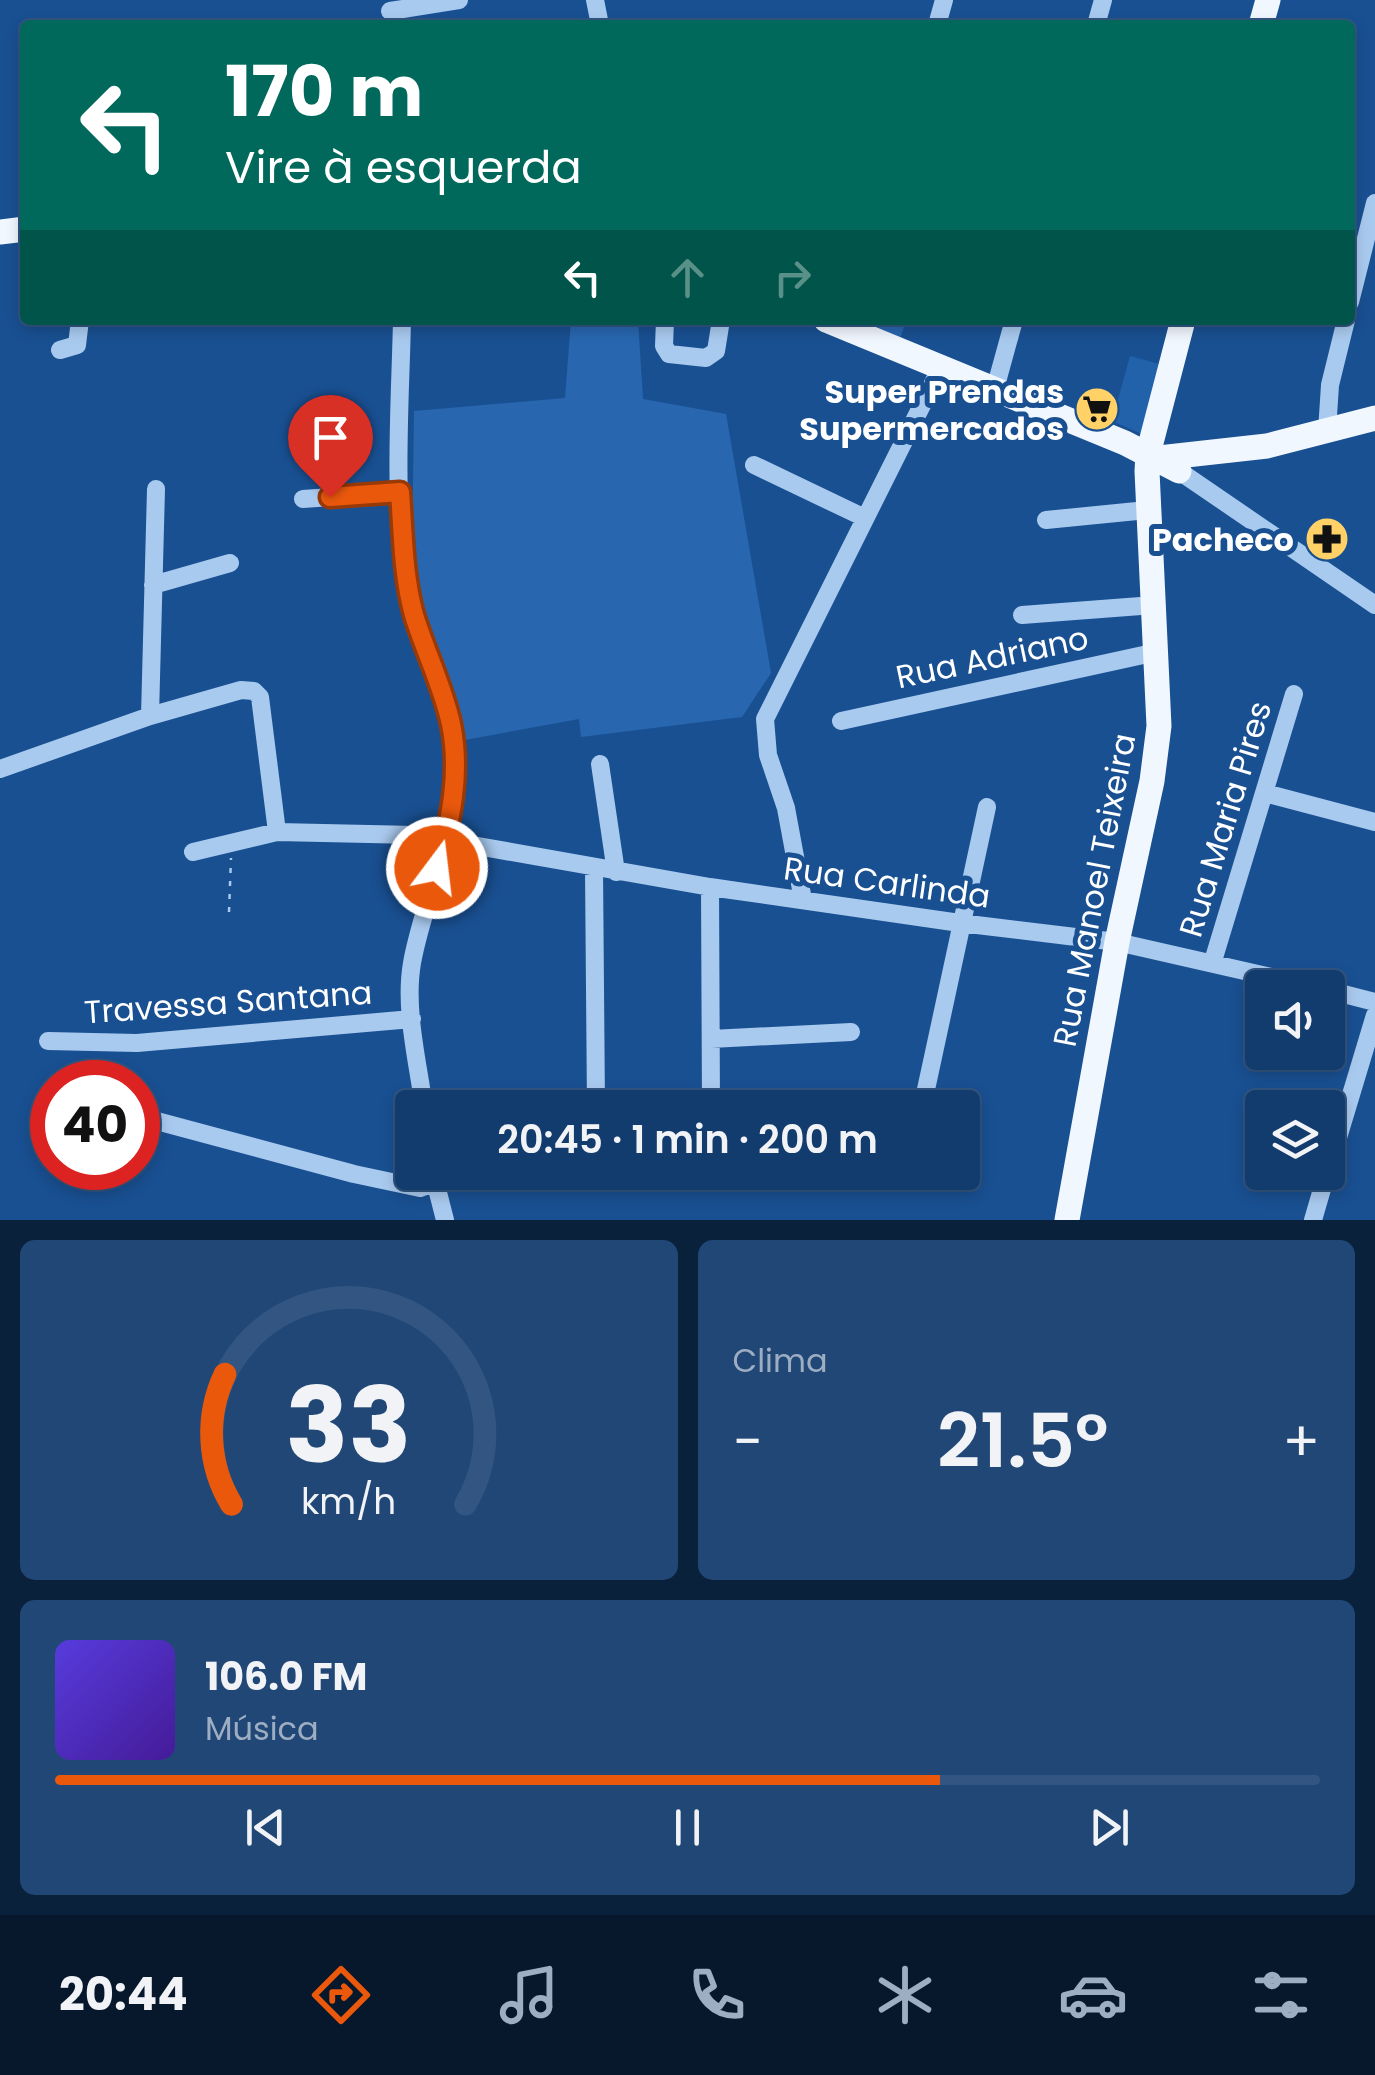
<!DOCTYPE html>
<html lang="pt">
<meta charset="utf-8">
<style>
:root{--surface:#133c6e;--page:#204776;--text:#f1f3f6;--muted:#9dadc2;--line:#325681;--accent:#ea580c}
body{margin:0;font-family:Poppins,sans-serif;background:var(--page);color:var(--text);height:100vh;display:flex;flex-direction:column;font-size:38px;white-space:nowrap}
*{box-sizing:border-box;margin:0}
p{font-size:32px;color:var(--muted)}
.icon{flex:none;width:55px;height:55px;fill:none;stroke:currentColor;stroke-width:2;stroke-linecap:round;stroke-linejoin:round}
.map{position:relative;height:1220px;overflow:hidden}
.drawer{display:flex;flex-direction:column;gap:20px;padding:20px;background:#0a213c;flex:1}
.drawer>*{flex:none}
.banner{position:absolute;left:20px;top:20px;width:1335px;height:305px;border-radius:10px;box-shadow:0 5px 15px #0003,0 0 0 2px var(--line);background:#00695c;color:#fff;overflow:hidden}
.tools{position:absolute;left:1245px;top:970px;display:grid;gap:20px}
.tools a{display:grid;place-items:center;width:100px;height:100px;border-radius:10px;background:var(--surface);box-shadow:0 5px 15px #0003,0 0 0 2px var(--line);font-size:50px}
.speed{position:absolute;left:30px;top:1060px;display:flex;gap:20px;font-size:50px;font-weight:700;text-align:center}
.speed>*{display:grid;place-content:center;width:130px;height:130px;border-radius:50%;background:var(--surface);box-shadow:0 5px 15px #0003,0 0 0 2px var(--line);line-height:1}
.speed .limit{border:15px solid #d22;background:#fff;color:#111}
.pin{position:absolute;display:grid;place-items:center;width:85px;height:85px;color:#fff;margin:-102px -42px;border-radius:50% 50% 50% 0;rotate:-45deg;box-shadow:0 0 10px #0007}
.pin .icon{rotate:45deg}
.me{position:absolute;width:110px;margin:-55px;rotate:15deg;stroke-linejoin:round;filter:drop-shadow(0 0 8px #0008)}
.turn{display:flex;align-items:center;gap:35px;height:210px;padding:0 40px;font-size:45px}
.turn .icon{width:130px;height:130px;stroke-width:2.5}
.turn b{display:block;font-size:70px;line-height:85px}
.lanes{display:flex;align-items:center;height:95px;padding:0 40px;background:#0003;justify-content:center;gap:50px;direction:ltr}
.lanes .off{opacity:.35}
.big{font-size:75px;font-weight:600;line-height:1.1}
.drawer .card{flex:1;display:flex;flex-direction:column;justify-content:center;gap:15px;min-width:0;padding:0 35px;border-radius:15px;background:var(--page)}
.drawer .dial{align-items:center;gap:0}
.dial svg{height:260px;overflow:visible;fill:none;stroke:var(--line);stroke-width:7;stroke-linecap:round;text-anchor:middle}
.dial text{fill:var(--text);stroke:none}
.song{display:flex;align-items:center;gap:30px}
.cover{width:120px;height:120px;border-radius:15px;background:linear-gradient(135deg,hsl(250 70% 55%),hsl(260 70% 35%))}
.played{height:10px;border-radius:5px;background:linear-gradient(90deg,var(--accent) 70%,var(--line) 70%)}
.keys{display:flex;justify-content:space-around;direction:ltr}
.heat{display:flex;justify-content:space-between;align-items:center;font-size:55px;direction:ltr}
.drawer .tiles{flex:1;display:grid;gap:20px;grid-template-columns:1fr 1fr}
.card:last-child{grid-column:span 2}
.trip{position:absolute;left:395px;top:1090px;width:585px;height:100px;border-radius:10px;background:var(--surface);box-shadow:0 5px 15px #0003,0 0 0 2px var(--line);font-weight:600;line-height:100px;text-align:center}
.menu{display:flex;height:160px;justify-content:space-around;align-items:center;background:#08182c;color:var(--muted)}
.menu .icon{width:70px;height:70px}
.menu .selected{color:var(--accent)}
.menu b{font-size:45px;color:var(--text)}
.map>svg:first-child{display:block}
.green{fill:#2262ab}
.building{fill:#2867b0}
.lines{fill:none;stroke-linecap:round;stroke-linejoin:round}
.path{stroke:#a9caef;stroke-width:2.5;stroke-dasharray:5 8;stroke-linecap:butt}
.minor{stroke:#a9caef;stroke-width:18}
.major{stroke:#f1f7ff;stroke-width:25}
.route-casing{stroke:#983908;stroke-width:25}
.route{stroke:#ea580c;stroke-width:18}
.labels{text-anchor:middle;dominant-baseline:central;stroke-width:10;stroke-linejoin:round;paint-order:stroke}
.poi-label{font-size:32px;font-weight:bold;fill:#fff;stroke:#195092;text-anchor:end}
.street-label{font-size:32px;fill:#fff;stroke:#195092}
</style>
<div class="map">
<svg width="1375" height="1220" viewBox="0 0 1375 1220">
<rect width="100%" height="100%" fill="#195092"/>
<!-- green -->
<path class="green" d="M1130,356L1163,365L1142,434L1112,421Z"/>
<!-- building -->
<path class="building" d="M571,320H638L643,399L726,414L771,673L742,717L581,737L579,719L465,740L426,628L412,556L414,411L565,398Z
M859,320H906L900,339L857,325Z
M1330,516L1347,528L1324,561L1307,549Z"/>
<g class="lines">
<!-- path -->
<path class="path" d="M229,912L231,858"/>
<!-- minor -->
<path class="minor" d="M595,0L600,25
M390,11L459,0
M937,25L944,0
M1096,25L1103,0
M1350,302L1375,203
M402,320C400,415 391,516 412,609C424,659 451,704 456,755C462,826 424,895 412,963C404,1009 418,1062 424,1108
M665,320L664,346L669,354L706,358L716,351L721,320
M60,350L77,345L80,320
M995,389L1014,320
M1327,431L1330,385L1346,320
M754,465L865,518
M1179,471L1375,605
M303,499L400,492
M1046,520L1147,510
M153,585L230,563
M1022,615L1154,605
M150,716L156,489
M841,721L1157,652
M600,764L616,872
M0,769L150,716L241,690L254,691L260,697L277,832
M1265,793L1375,822
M193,852L277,832L415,835L710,887L960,923L1117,942L1319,988
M594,868L596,1108
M710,887L711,1108
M803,900L786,808L768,755L765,719L941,367
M1213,961L1294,694
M1328,990L1375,1002
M711,1039L851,1032
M48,1041L137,1043L412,1019
M922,1108L987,807
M138,1116L354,1174L420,1188L449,1177L480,1172
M1328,1171L1375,1015
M433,1173L445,1220
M1313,1220L1327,1172"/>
<!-- major -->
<path class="major" d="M1261,25L1268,0
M0,232L25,229
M826,320L1125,443L1179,471
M1159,458L1267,446L1375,418
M1067,1220L1117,942L1152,781L1159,726L1147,471L1148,454L1183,320"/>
</g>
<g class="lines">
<defs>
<path id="route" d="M330,497L400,492C403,533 403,575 414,615C425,651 443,687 451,724C461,773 451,820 437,868"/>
</defs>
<!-- route casing -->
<use href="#route" class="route-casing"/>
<!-- route -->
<use href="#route" class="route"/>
</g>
<!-- icons -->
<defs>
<symbol id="supermarket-disc" viewBox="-11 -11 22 22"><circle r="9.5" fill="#ffd167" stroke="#195092"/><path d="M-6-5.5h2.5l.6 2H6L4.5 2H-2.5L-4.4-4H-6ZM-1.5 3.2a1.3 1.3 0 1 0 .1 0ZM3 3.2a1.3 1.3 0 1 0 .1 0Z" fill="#111"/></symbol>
<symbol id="pharmacy-disc" viewBox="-11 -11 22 22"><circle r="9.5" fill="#ffd167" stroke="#195092"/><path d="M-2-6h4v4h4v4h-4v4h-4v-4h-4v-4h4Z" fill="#111"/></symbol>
</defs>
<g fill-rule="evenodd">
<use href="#supermarket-disc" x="1072" y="384" width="50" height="50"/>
<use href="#pharmacy-disc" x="1302" y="514" width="50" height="50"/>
</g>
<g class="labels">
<!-- poi labels -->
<g class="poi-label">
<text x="1064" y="391">Super Prendas<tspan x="1064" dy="37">Supermercados</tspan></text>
<text x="1294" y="539">Pacheco</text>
</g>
<!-- street labels -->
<g class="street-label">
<text transform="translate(992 657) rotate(-12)">Rua Adriano</text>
<text transform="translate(1225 819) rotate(-73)">Rua Maria Pires</text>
<text transform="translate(887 882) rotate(8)">Rua Carlinda</text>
<text transform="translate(1094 890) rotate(-79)">Rua Manoel Teixeira</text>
<text transform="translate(228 1002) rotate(-4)">Travessa Santana</text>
</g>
</g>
</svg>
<div class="tools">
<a><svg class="icon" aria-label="sound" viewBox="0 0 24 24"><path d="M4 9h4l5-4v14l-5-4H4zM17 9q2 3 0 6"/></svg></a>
<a><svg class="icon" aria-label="layers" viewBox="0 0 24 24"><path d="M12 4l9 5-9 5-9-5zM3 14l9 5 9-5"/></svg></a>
</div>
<div class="speed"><div class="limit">40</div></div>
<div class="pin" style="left:330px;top:497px;background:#d93025"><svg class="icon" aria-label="arrive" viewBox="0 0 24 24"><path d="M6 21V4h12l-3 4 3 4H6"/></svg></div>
<svg class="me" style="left:437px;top:868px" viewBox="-20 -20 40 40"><circle r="17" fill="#ea580c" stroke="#fff" stroke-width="3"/><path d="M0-11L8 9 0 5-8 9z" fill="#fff"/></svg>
<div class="trip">20:45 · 1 min · 200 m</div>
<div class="banner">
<div class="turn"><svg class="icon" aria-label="left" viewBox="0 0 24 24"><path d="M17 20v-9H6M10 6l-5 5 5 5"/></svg><div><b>170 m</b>Vire à esquerda</div></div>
<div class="lanes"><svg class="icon" aria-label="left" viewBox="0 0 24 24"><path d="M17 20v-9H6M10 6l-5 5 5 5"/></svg><svg class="icon off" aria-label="ahead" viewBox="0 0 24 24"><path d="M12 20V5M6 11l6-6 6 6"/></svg><svg class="icon off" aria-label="right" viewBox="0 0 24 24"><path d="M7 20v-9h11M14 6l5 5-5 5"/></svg></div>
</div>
</div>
<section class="drawer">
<div class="tiles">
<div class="card dial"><svg viewBox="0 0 100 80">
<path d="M14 69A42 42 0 1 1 86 69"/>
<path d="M14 69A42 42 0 0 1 12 29" stroke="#ea580c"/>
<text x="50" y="56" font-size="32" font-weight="700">33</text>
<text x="50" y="72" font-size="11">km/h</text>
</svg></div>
<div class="card"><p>Clima</p>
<div class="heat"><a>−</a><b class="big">21.5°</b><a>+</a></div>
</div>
<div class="card">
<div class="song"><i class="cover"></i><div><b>106.0 FM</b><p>Música</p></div></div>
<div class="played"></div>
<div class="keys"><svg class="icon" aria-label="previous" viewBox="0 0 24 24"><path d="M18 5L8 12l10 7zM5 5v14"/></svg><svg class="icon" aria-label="pause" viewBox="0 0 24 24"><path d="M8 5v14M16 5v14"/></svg><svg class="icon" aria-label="next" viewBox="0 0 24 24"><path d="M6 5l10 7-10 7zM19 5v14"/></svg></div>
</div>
</div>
</section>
<nav class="menu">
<b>20:44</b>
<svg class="icon selected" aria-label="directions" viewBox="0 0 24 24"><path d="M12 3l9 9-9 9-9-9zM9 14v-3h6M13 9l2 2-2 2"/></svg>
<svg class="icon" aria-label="music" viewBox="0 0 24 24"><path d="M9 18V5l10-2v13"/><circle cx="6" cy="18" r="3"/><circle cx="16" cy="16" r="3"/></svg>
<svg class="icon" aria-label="phone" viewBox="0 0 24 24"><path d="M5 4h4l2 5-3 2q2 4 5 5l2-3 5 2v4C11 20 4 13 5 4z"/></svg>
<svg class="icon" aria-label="climate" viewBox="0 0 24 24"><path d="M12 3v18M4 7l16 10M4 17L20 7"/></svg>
<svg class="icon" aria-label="car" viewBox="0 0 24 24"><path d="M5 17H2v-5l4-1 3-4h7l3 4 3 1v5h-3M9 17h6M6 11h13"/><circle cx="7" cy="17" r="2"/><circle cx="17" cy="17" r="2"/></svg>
<svg class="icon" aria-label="filters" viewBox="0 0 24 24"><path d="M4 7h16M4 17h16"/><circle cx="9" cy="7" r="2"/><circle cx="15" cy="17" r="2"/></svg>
</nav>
